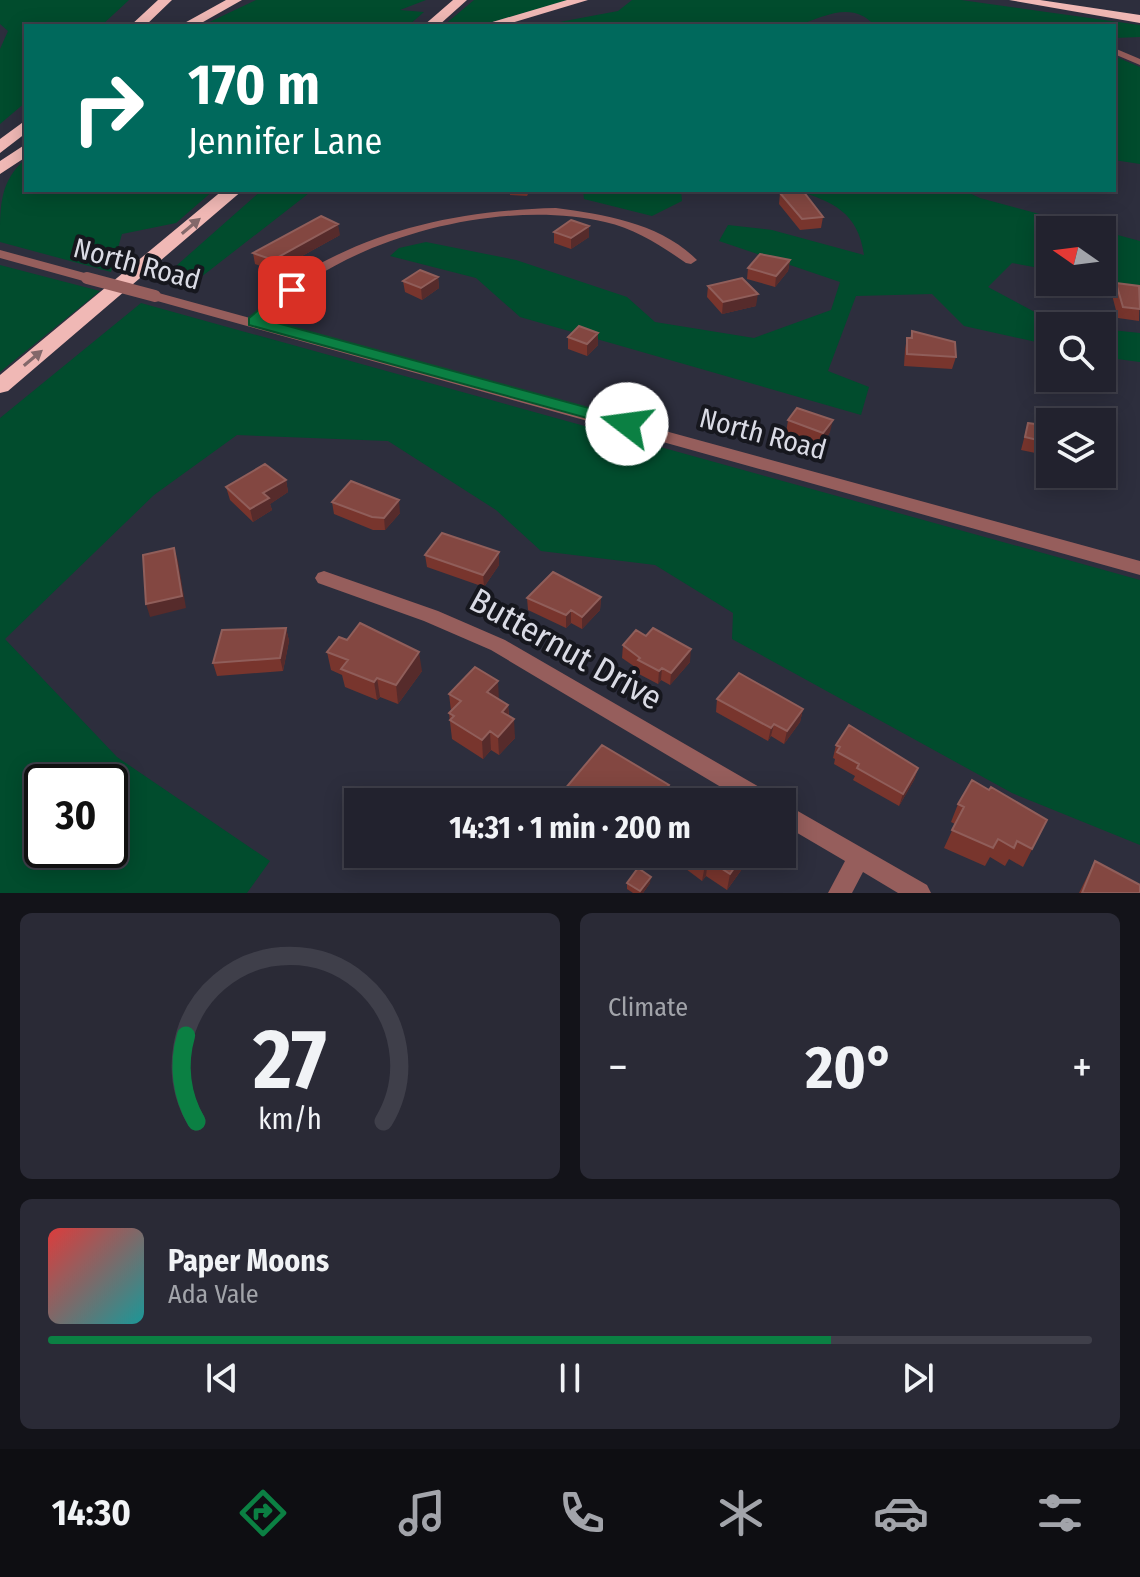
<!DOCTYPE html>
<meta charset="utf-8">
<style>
:root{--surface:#22222e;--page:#2a2a36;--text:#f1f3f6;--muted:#a2a4aa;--line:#3f3f4a;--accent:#0b8043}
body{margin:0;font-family:"Fira Sans Condensed",sans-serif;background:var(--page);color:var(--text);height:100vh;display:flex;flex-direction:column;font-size:30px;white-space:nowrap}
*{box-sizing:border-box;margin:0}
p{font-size:26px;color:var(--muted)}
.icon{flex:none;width:44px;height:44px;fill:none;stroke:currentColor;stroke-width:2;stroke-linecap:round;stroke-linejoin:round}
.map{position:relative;height:893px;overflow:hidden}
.panel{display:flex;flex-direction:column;gap:20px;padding:20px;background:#131319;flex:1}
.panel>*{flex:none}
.top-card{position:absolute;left:24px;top:24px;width:1092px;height:168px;border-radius:0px;box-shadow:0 4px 20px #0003,0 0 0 2px var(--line);background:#00695c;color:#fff;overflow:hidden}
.needle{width:52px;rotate:284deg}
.buttons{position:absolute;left:1036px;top:216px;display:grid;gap:16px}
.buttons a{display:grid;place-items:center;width:80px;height:80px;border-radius:0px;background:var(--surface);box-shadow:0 4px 20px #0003,0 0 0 2px var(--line);font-size:40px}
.speed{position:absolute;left:24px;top:764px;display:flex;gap:16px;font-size:40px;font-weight:700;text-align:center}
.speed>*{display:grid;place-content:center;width:104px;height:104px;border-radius:50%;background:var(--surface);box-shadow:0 4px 20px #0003,0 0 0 2px var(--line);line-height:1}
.speed .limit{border:4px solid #111;border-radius:12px;background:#fff;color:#111}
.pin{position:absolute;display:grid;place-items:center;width:68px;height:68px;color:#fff;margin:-34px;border-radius:16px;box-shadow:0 4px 12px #0006}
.me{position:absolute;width:88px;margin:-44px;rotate:285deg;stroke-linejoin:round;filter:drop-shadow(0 0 6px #0008)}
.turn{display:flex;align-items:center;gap:28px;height:168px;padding:0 32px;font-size:36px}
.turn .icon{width:104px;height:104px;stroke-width:2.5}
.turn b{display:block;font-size:56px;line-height:68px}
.big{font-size:60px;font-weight:700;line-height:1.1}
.panel .tile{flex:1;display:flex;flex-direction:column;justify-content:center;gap:12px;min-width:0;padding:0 28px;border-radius:12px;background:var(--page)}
.panel .dial{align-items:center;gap:0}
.dial svg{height:208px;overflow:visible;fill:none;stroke:var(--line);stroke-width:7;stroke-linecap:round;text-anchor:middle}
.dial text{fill:var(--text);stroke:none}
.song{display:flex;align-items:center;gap:24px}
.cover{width:96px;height:96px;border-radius:12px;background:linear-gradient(135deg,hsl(0 70% 55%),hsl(180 70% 35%))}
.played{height:8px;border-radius:4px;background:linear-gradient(90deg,var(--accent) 75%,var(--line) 75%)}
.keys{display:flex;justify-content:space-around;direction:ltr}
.heat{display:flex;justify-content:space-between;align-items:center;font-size:44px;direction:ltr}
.panel .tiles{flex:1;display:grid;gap:20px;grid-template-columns:1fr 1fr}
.tile:last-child{grid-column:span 2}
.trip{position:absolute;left:344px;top:788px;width:452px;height:80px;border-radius:0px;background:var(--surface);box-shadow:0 4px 20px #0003,0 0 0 2px var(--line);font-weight:700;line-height:80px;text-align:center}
.tabs{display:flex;height:128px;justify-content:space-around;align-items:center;background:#0e0e12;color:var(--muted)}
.tabs .icon{width:56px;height:56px}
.tabs .active{color:var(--accent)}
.tabs b{font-size:36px;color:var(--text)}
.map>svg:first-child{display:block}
.green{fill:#014c2d;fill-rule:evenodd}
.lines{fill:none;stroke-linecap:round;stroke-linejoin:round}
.minor{fill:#965e5c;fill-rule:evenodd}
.motorway{fill:#f0b8b5;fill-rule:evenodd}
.minor-bridge{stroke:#965e5c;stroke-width:12}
.wall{fill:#78352d}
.shaded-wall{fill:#562b2b}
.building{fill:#834741;stroke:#905e5a;stroke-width:2}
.oneway{fill:#83686a}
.route{fill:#0b8043;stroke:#07532c;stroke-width:2}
.labels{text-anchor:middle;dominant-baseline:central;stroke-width:8;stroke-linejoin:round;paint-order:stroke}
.street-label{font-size:28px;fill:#dadbe5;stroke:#16171e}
.near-street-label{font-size:34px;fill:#dadbe5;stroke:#16171e}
</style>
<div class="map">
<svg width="1140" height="893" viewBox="0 0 1140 893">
<rect width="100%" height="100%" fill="#2d2e3d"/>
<!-- green -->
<path class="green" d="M0,0H129L101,26H26V102L0,124V49L8,31L0,24Z
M256,0H426L400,10L424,12L408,26H201Z
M474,0H569L478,26H443Z
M632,0H961L1140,25V37L1114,38V26H875C853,0 825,16 796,26H538L618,11Z
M1114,56L1140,67V164L1114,160Z
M26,158V190H214L176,223L122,234L111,272L0,242C0,203 0,182 26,158Z
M262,190H313L187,288L159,281Z
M583,190H681L682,201L652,216L584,199Z
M796,190H963L980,198L1140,241V288L1102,279V230H1050V270L1012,263L988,287L1057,324L1073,326H1050V345L964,326L932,294L856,296L828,371L869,387L861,415L520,317L476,278L390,256L399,248L426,242L516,260L627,297L655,322L754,338L831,310L840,282L719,241L728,225L772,230L864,255C858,212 833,202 796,190Z
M0,265L100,291L0,372Z
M141,303L1140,580V845L1012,793L732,639L733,613L655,565L541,551L496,510L388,441L237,435L154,495L5,639L117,757L270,861L247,893H0V418ZM42,782H110V850H42Z
M1102,329L1140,333V362L1102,357Z"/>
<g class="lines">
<!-- minor -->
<path class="minor" d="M1114,48L1140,59V65L1114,54Z
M556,208C606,215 660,223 697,260L691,264L686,263C660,245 636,229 605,222C514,201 392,228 314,278C295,290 280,307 263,321L1140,561V575L150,299L148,296L155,292L250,318C269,302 286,283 307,271C383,226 469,210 556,208Z
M0,250L92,275L94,278L87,282L0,258Z
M324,571L438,611L505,640L773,795L776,802H746L491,650L424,621L318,583L315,578L318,573Z
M782,802L927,885L931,893H898L863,872L852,893H828L845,861L782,824Z"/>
<!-- motorway -->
<path class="motorway" d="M158,0H172L145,26H130Z
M226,0H242L196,26H179Z
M453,0H467L438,26H423Z
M567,0H588L501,26H479Z
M1009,0H1040L1140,15V23Z
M26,120V133L0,153V139Z
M26,144V157L0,174V161Z
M223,190H243L8,391L0,393V375Z"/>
<!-- minor-bridge -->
<path class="minor-bridge" d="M87,278L155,296"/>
</g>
<!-- wall -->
<path class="wall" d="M510,190H530L527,196L510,195Z
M780,193L823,217L821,228L800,230L779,204Z
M554,232L589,237L571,249L554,243Z
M340,235L275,271L255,264L253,253Z
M790,260L788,271L775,287L747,279L748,268Z
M438,277L439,288L422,300L405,292L403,281Z
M1116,283L1140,288L1139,321L1118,318L1112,295Z
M708,286L756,306L722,314L707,297Z
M912,331L956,357L952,369L904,366L905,349L907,338H910Z
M568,337L598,345L587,356L568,349Z
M788,420L830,432L821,446L786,433Z
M1028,423L1050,426V456L1021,450Z
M286,480L288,492L270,504L272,510L253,522L230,500L226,487Z
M332,502L400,513L385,530H373L334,514Z
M499,552V565L484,587L427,567L425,555Z
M601,597L600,610L582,629L571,623L566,628L528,610L527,598Z
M286,628L289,641L283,671L217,676L213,663Z
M623,645L690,662L670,685L661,680L658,684L637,673L638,669L622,658Z
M327,652L422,671L398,704L380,697L377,700L345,687L342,675L331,670Z
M449,694L499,700L508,705L509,716L515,738L499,755L491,750L483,759L452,739L449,713L451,711Z
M717,699L803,709L800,722L784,744L771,736L768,741L716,712Z
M836,745L918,768L914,780L899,806L853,780L855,776L834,764L835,759L833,758Z
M669,785L668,792L683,802H564V790Z
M958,804L1047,820L1023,867L1009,859L1005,866L990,857L985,866L944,848L955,824L951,822Z
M673,854H749L747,862L727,890L706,876L702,881L686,869L687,863Z
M1095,861L1140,893H1079Z
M627,883H650L643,893H633L627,889Z"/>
<!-- shaded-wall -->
<path class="shaded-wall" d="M338,224L340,235L275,271L273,260Z
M589,226V237L571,249V238Z
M790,260L788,271L775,287L776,276Z
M438,277L439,288L422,300L421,288Z
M758,294L756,306L722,314L723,302Z
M598,333V345L587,356V344Z
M833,420L830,432L821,446L823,433Z
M286,480L288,492L270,504L272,510L253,522L250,509L263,493Z
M399,500L400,513L385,530L384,518Z
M174,548L178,561L186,608L150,617L146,604Z
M499,552V565L484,587L483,575Z
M601,597L600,610L582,629V617Z
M571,610V623L566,628V615Z
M286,628L289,641L283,671L280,658Z
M691,649L690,662L670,685L671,673Z
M419,652L422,671L398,704L396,685Z
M662,668L661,680L658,684L659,671Z
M377,678L380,697L377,700L374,682Z
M498,681L499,700L487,692Z
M508,705L509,724L502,712Z
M803,709L800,722L784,744L787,731Z
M514,719L515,738L499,755L498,737Z
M774,724L771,736L768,741L771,728Z
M490,731L491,750L483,759L482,740Z
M918,768L914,780L899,806L903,794Z
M744,854H749L747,862L727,890L730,874Z
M708,860L706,876L702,881L705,865Z
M651,877L650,883L643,893H640Z"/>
<!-- building -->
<path class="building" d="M803,191L823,217L802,219L780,193Z
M321,216L338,224L273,260L253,253Z
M571,220L589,226L571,238L554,232Z
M760,254L790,260L776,276L748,268Z
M420,270L438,277L421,288L403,281Z
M742,278L758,294L723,302L708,286Z
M1116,283L1139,286L1140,309L1123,307Z
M579,326L598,333L587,344L568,337Z
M912,331L955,342L956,357L907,354V338H912Z
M797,408L833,420L823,433L788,420Z
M1028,423L1050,426V443L1025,437Z
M265,464L286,480L263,493L269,498L250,509L226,487Z
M351,481L399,500L384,518L372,517L332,502Z
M442,533L499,552L483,575L425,555Z
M174,548L182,596L146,604L143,555Z
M553,572L601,597L582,617L571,610L566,615L527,598Z
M360,623L419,652L396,685L377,678L374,682L341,669L348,660L327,652L339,637L347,640Z
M286,628L280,658L213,663L222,630Z
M653,628L691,649L671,673L662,668L659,671L638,660L640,658L623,645L636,630L646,636Z
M475,667L498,681L487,692L508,705L502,712L514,719L498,737L490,731L482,740L450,720L454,716L449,713L461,701L449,694Z
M739,673L803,709L787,731L774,724L771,728L717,699Z
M849,725L918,768L903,794L857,768L859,764L837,752L840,747L836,745Z
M602,745L669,785L665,790L683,802H575L578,799L564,790Z
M972,780L989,790L991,787L1047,820L1032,849L1017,841L1014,848L998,839L993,848L952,830L964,807L958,804Z
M689,854H744L730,874L708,860L705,865Z
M1095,861L1140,885V893H1082Z
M638,868L651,877L640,891L627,883Z"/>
<!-- one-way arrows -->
<defs><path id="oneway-solid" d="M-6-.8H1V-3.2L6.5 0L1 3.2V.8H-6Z" transform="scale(2)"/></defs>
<g class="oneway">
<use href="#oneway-solid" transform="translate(191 226) rotate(-40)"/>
<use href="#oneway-solid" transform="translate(33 358) rotate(-40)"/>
</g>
<!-- route -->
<path class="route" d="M286,287L299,290L266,320L633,420L636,424L627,429L249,325V318Z"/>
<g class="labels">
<!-- street labels -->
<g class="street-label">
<text transform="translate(137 264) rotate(15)">North Road</text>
<text transform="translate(763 434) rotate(15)">North Road</text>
</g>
<!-- near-street labels -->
<g class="near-street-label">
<text transform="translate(566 649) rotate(29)">Butternut Drive</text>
</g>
</g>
</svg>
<div class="buttons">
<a><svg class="needle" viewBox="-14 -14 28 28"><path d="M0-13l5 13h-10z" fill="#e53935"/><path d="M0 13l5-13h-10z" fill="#a2a4aa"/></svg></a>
<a><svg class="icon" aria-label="search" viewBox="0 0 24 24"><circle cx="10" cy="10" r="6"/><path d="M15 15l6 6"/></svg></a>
<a><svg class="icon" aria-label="layers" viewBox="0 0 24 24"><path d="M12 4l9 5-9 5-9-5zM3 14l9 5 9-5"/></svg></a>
</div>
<div class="speed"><div class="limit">30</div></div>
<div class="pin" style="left:292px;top:290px;background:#d93025"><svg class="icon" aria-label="arrive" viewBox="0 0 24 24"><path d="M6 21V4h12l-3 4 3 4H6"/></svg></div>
<svg class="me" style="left:627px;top:424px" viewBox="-20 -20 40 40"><circle r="19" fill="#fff"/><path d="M0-13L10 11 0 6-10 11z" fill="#0b8043"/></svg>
<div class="trip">14:31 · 1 min · 200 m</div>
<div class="top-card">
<div class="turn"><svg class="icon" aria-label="right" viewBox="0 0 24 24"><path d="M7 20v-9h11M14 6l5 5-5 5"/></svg><div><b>170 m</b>Jennifer Lane</div></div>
</div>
</div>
<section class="panel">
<div class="tiles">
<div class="tile dial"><svg viewBox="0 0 100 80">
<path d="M14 69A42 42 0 1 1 86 69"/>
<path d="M14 69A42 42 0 0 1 10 36" stroke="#0b8043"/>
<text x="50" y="56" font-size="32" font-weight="700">27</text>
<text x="50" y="72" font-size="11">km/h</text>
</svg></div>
<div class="tile"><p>Climate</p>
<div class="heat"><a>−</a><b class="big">20°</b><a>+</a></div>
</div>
<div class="tile">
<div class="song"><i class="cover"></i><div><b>Paper Moons</b><p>Ada Vale</p></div></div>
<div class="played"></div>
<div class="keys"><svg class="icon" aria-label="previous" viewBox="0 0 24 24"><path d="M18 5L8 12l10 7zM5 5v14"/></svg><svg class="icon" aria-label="pause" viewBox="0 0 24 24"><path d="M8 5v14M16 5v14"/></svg><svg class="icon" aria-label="next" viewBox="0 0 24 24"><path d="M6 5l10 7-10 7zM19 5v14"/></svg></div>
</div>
</div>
</section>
<nav class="tabs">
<b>14:30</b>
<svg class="icon active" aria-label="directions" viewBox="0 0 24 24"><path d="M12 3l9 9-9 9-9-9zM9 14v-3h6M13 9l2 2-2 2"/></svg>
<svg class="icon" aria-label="music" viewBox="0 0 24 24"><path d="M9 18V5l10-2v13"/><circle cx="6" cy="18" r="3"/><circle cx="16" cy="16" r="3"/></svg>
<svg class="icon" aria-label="phone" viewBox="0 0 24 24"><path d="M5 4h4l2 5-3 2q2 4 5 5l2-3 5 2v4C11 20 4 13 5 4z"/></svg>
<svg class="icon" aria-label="climate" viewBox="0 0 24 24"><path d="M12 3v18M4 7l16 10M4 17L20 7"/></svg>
<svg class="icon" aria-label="car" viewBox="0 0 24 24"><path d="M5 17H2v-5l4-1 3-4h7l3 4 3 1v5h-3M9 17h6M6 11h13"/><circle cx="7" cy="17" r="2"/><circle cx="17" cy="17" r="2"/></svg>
<svg class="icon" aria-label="filters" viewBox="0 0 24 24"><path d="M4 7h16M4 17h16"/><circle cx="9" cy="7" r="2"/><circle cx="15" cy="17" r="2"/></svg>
</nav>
